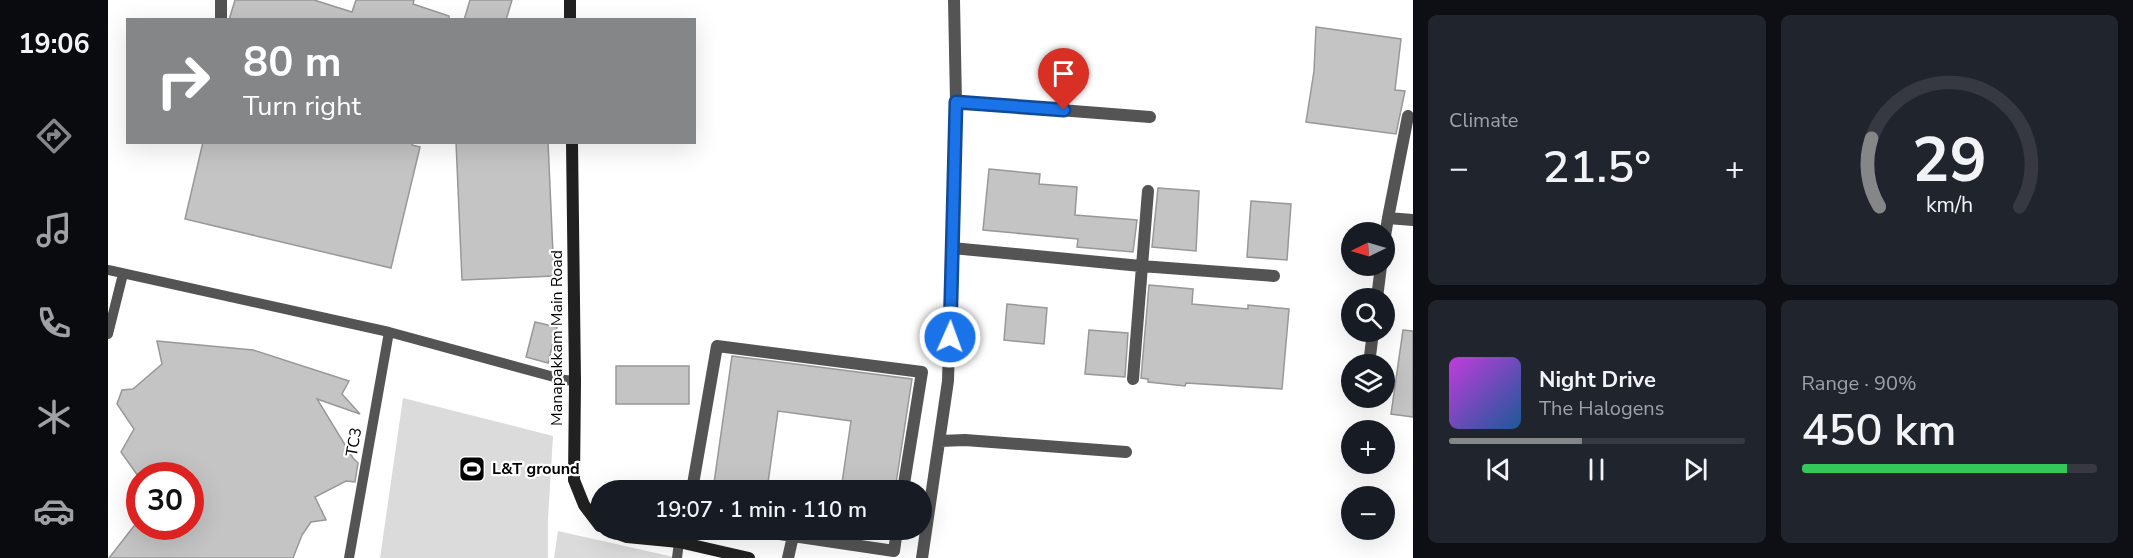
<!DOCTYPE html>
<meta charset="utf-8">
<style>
:root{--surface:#171b24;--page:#20242c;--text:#f1f3f6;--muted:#9ea1a6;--line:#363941;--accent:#858687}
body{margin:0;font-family:"Nunito Sans",sans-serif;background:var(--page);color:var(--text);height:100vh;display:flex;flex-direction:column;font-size:22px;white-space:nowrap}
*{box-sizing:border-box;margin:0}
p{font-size:20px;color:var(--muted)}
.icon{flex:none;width:33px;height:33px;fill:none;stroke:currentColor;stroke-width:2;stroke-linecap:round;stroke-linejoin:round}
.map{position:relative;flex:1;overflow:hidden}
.drawer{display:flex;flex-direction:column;gap:15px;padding:15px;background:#0d0f14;width:720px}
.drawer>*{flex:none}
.guide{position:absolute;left:18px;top:18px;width:570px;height:126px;border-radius:0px;box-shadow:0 6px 24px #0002;background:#858687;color:#fff;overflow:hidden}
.needle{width:39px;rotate:265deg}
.fabs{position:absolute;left:1233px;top:222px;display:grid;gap:12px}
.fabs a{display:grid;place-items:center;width:54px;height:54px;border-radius:50%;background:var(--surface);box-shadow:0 6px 24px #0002;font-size:30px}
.speed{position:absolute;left:18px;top:462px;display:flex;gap:12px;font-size:30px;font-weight:700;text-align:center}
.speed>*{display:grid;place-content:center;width:78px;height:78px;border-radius:50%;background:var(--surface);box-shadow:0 6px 24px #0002;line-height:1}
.speed .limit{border:9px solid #d22;background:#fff;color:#111}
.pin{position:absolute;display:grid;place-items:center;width:51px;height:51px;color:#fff;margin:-62px -26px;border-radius:50% 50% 50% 0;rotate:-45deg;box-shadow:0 0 6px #0007}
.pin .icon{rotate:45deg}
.me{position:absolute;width:66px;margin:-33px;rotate:2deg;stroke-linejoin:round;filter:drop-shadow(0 0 4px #0008)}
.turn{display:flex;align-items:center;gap:21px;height:126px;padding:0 18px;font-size:27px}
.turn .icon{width:78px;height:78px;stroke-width:2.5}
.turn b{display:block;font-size:42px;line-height:51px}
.big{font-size:45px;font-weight:600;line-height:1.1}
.drawer .card{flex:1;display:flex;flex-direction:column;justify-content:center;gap:9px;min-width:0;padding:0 21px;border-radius:9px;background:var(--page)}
.drawer .dial{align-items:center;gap:0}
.dial svg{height:156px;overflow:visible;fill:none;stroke:var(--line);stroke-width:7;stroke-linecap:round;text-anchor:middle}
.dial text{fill:var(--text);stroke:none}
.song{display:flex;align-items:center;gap:18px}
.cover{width:72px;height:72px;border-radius:9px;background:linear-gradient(135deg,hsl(290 70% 55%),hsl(210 70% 35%))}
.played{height:6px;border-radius:3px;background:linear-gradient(90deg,var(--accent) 45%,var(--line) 45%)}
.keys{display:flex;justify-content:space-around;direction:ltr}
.heat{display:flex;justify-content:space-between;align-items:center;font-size:33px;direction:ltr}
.charge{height:9px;border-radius:4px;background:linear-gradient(90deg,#34c759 90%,var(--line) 0)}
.drawer .tiles{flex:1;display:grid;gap:15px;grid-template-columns:repeat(2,1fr)}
.trip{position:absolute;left:482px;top:480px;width:342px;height:60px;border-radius:30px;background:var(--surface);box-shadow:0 6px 24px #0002;font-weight:600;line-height:60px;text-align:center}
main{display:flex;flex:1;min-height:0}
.menu{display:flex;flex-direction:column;width:108px;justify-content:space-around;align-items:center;background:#090b0e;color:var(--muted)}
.menu .icon{width:42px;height:42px}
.menu .current{color:var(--accent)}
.menu b{font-size:27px;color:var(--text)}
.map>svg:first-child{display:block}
.green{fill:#dbdbdb}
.building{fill:#c4c4c4;stroke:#989898;stroke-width:1.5}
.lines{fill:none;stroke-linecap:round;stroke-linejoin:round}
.service{stroke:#545454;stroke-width:10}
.minor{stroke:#545454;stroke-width:12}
.secondary{stroke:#212121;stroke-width:12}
.route-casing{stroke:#114b97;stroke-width:15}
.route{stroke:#1a73e8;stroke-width:10}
.labels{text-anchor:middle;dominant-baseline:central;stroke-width:4.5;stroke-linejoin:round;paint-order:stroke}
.street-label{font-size:16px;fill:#000;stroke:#fff}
.poi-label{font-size:16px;font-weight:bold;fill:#000;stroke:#fff;text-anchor:start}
</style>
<main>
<nav class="menu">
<b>19:06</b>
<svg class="icon current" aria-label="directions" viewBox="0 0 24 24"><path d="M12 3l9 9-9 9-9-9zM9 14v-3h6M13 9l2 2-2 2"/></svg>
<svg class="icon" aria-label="music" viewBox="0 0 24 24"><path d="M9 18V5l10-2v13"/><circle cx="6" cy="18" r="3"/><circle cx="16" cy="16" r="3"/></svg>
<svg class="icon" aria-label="phone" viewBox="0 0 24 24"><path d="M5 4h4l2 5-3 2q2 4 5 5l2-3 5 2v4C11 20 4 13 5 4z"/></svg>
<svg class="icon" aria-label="climate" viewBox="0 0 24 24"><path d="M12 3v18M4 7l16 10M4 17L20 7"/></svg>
<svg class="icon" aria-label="car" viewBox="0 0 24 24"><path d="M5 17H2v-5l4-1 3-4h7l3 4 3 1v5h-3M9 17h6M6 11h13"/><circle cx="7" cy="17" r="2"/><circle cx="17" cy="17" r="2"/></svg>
</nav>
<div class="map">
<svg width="1305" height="558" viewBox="0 0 1305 558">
<rect width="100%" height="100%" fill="#fff"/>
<!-- green -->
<path class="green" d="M295,398L445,436L440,519V558H272Z
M450,531L570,558H446Z"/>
<!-- building -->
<path class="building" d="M127,0H206L244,12L248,0H306L305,4L341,16V20H121Z
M362,0H404L398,20H356Z
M1208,27L1293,39L1287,90L1297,91L1288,134L1198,122L1206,71Z
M95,142H304V145L312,147L283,268L77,219Z
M348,142H440L446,276L354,280Z
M881,169L932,174L931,184L969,187L967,215L1029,220L1025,252L969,247L970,239L875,230Z
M1050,188L1091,191L1088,251L1044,247Z
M1143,201L1183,204L1179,260L1139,257Z
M1041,285L1085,289L1084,304L1140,309V305L1181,309L1174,389L1078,383L1077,386L1040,382V379L1033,378Z
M899,304L939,308L936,344L896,340Z
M427,322L449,327L440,363L418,357Z
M981,330L1020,333L1017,377L977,374Z
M1295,330L1305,331V417L1283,414Z
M49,341L145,350L241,381L234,394L252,414L209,399L245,458L250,463L247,482L238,481L207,497L218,520L203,522L194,535L185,558H1L26,526H82V476H30L13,452L26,429L9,404L14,390L25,389L54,364Z
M624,356L804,379L787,490H733L743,421L670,411L659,490H605Z
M508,366H581V404H508Z"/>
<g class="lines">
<!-- service -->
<path class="service" d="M0,270L281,332L457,380L467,381
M0,334L15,274
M241,558L281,332
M569,558L571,542"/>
<!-- minor -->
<path class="minor" d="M113,0V20
M848,102L1042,117
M1280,218L1300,116
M1276,242L1280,218L1305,220
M844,248L1033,266L1166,276
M1269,298L1273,266
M1261,364L1265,332
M1025,379L1040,191
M832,441L857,440L1018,452
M584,490L609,346L814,372L795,490
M644,530L685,536
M574,543L577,530
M680,558L685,536L786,551L789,530
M814,558L840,381L848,102L846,0"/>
<!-- secondary -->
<path class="secondary" d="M462,0V20
M464,142L467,381L466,480L476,505L492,526
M499,530L519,537L571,542L641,558"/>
</g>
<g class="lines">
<defs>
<path id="route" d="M842,337L848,102L956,110"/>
</defs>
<!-- route casing -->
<use href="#route" class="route-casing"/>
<!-- route -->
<use href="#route" class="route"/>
</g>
<!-- icons -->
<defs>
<symbol id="stadium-square" viewBox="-11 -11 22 22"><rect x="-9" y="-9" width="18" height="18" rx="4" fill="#000" stroke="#fff"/><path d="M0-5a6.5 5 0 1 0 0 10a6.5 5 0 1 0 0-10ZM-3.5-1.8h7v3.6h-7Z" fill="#fff"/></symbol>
</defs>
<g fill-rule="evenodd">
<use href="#stadium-square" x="349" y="454" width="30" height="30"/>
</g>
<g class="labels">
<!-- street labels -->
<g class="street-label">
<text transform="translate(449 338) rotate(-90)">Manapakkam Main Road</text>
<text transform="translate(246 442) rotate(-80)">TC3</text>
</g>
<!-- poi labels -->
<g class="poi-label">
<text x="384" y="469">L&amp;T ground</text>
</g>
</g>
</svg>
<div class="fabs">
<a><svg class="needle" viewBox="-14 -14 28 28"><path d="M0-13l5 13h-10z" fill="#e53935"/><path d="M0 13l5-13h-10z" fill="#9ea1a6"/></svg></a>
<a><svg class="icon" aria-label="search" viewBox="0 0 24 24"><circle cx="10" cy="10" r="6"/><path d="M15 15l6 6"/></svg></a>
<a><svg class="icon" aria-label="layers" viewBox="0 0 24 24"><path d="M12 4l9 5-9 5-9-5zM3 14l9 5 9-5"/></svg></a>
<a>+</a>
<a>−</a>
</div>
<div class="speed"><div class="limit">30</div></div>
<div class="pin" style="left:956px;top:110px;background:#d93025"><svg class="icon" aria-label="arrive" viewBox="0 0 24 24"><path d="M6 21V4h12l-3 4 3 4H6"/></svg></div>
<svg class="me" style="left:842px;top:337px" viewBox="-20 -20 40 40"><circle r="17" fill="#1a73e8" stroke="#fff" stroke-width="3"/><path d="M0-11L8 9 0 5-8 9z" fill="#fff"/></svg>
<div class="trip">19:07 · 1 min · 110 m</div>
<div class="guide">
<div class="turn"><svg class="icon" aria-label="right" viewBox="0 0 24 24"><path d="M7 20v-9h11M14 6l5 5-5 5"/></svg><div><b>80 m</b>Turn right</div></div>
</div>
</div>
<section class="drawer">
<div class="tiles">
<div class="card"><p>Climate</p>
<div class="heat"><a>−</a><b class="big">21.5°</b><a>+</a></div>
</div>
<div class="card dial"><svg viewBox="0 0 100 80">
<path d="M14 69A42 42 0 1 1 86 69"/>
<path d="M14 69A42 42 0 0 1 10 34" stroke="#858687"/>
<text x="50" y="56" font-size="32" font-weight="700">29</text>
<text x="50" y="72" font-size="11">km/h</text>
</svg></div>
<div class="card">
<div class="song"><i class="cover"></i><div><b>Night Drive</b><p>The Halogens</p></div></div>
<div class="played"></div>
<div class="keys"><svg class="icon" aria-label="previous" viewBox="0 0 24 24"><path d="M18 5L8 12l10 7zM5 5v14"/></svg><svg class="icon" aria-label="pause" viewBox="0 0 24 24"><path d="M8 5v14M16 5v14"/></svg><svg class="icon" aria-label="next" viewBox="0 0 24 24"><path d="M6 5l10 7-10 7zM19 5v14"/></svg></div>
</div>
<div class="card"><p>Range · 90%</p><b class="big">450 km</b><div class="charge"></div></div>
</div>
</section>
</main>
